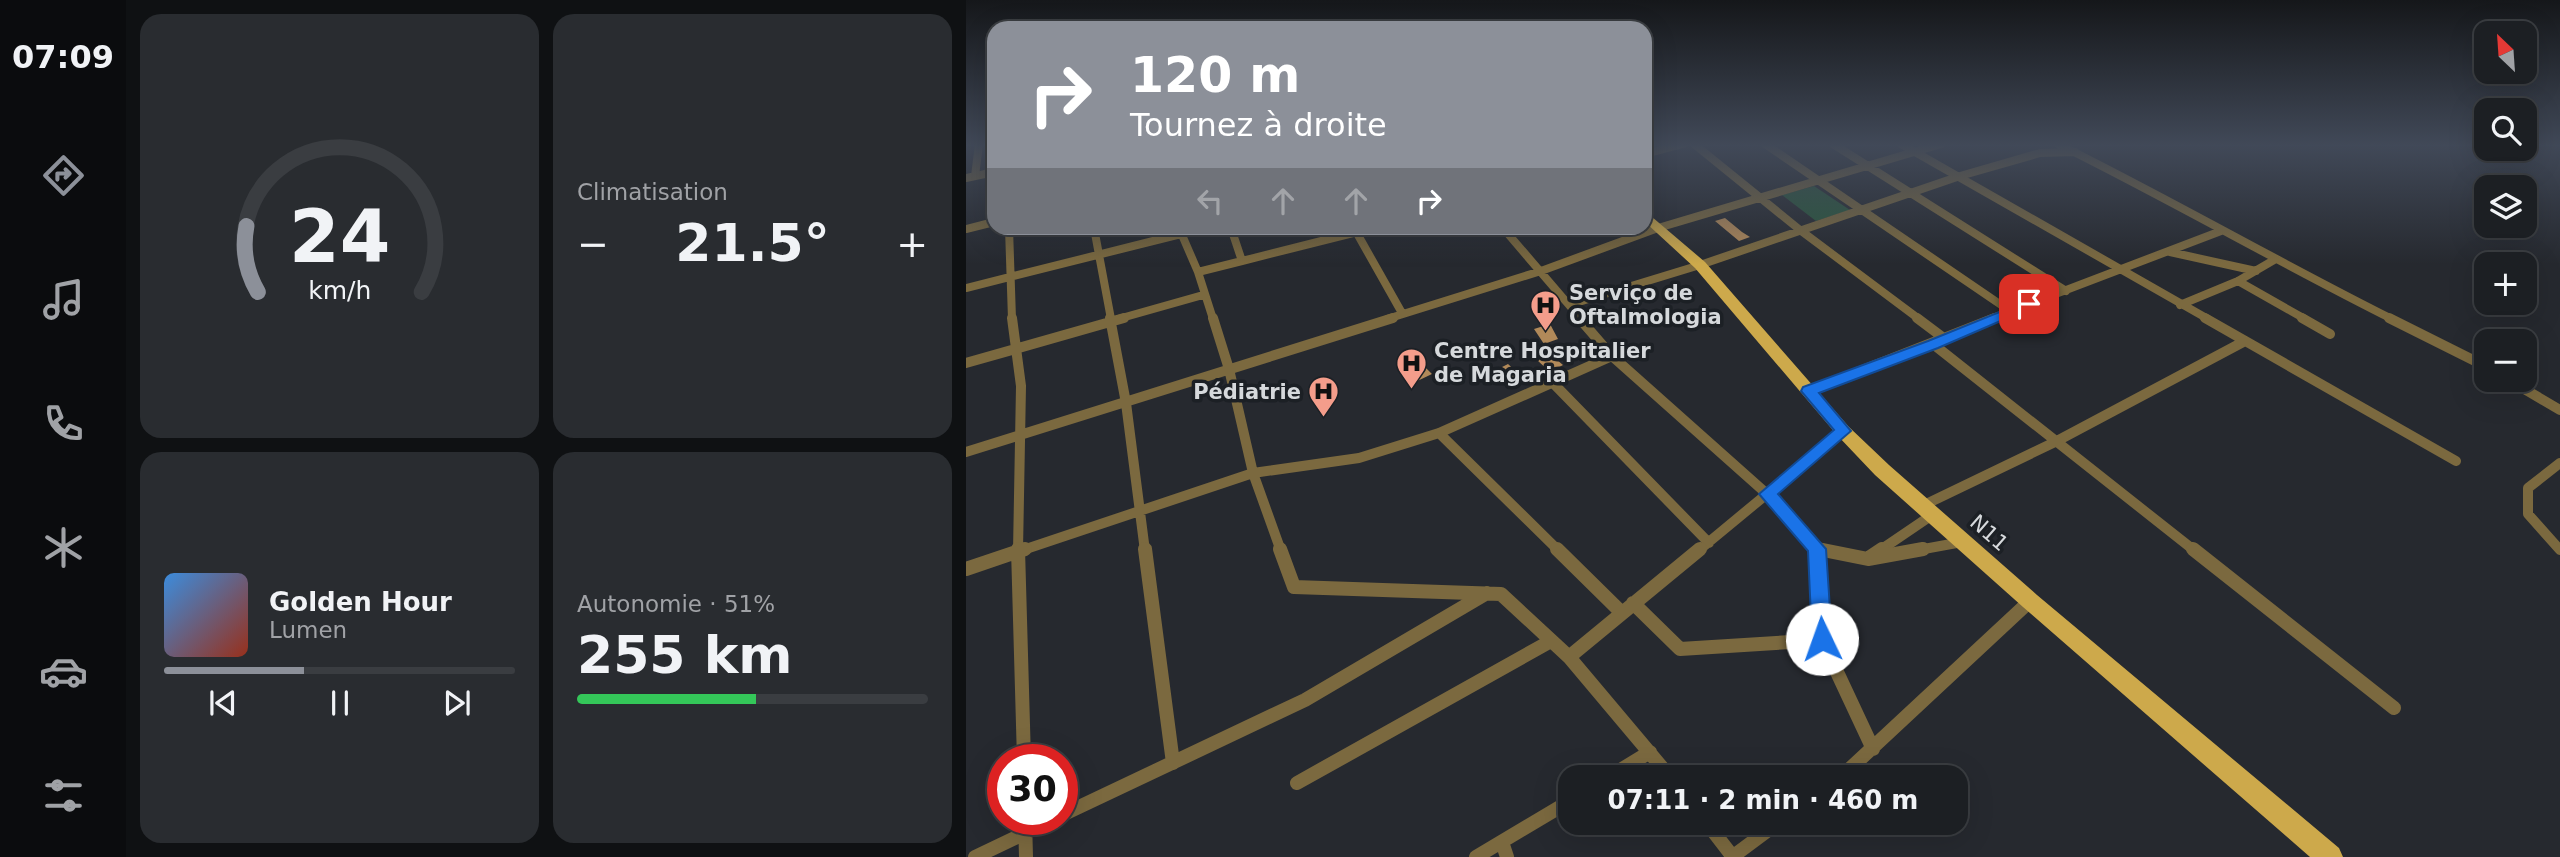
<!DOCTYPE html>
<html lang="fr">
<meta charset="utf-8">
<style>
:root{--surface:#1c1f23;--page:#292c30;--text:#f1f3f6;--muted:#a0a2a6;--line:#3a3d41;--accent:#8c9099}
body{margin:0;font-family:"DejaVu Sans",sans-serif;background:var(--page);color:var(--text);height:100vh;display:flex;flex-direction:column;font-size:26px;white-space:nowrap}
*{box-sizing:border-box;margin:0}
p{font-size:23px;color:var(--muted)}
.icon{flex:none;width:38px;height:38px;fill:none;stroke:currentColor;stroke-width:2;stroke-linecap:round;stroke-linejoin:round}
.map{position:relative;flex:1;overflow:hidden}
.side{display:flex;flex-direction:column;gap:14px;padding:14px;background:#0f1113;width:840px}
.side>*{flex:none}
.guide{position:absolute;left:21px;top:21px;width:665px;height:214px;border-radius:21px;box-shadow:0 7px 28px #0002,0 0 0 2px var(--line);background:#8c9099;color:#fff;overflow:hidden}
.needle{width:46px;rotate:335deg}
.tools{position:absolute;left:1508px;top:21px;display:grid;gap:14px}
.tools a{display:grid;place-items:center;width:63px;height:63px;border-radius:14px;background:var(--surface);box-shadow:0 7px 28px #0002,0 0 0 2px var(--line);font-size:35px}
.speed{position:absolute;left:21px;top:744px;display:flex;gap:14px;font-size:35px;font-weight:700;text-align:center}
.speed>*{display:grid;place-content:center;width:91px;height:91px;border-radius:50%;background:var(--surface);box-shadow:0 7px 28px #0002,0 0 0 2px var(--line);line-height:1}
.speed .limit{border:10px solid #d22;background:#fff;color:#111}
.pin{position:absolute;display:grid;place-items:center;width:60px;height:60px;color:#fff;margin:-30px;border-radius:14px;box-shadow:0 4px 10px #0006}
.me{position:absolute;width:77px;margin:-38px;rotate:357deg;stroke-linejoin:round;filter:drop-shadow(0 0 5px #0008)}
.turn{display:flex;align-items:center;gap:24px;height:147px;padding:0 28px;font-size:32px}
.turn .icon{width:91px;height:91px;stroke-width:2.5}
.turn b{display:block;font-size:49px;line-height:60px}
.lanes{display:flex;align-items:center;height:66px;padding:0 28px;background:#0003;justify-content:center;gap:35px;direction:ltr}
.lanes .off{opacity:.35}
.big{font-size:52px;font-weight:800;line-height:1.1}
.side .card{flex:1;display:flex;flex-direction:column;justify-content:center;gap:10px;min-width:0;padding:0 24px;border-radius:21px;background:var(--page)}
.side .dial{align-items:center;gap:0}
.dial svg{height:182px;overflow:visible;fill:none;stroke:var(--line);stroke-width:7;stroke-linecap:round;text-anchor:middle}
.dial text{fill:var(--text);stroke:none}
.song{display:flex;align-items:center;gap:21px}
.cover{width:84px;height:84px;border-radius:10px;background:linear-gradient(135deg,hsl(210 70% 55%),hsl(10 70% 35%))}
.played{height:7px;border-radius:4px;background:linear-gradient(90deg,var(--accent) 40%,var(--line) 40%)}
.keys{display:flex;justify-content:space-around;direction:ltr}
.heat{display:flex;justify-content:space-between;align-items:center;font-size:38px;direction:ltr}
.charge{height:10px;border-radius:5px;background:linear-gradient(90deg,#34c759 51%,var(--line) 0)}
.side .tiles{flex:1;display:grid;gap:14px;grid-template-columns:repeat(2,1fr)}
.trip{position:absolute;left:592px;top:765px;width:410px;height:70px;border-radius:21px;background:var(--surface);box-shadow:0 7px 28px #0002,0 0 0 2px var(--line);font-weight:800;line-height:70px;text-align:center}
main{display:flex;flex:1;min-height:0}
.tab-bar{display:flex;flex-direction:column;width:126px;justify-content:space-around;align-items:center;background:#0b0c0e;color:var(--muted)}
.tab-bar .icon{width:49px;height:49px}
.tab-bar .current{color:var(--accent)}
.tab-bar b{font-size:32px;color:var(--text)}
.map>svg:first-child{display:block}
.green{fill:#29583c}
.building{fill:#b18959}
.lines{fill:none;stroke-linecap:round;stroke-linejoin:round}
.street-far2{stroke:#7b693f;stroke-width:8}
.street-far1{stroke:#7b693f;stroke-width:10}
.street{stroke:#7b693f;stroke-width:14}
.primary{fill:#cda94b;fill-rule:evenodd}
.route{fill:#1a73e8;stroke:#114b97;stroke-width:2}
.labels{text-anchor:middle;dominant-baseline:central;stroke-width:7;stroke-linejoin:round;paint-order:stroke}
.poi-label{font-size:21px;font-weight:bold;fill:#d6d9dc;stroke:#1c2025;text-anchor:start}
.street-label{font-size:21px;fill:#d6d9dc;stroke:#1c2025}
</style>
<main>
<nav class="tab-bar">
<b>07:09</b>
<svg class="icon current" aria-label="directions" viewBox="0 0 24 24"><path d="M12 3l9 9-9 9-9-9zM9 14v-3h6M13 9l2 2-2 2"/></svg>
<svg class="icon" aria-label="music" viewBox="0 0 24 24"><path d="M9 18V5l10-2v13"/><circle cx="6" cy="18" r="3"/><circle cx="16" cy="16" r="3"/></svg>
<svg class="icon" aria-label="phone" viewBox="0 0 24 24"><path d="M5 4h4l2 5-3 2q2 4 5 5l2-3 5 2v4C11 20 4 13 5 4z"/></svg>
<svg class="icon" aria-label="climate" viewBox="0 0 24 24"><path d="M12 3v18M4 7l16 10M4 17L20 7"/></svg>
<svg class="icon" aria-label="car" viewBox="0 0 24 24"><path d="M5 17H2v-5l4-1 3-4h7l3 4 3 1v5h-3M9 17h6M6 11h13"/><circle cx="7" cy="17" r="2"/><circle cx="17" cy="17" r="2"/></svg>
<svg class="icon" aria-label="filters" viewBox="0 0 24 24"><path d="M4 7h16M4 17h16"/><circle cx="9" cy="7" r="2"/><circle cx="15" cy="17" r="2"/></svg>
</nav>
<section class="side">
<div class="tiles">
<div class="card dial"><svg viewBox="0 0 100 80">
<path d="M14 69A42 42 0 1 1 86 69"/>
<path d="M14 69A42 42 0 0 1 9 40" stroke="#8c9099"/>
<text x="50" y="56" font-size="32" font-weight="700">24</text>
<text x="50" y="72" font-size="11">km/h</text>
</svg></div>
<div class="card"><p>Climatisation</p>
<div class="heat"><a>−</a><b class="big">21.5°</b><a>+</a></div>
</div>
<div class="card">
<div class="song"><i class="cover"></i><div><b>Golden Hour</b><p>Lumen</p></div></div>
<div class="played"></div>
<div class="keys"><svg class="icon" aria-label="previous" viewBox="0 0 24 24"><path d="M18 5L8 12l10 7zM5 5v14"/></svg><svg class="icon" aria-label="pause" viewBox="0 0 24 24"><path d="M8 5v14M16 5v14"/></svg><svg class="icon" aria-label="next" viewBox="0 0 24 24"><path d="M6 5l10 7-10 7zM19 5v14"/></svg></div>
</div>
<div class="card"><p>Autonomie · 51%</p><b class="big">255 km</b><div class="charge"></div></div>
</div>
</section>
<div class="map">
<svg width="1594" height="857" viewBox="0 0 1594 857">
<rect width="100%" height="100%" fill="#26292f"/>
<!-- green -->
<path class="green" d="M848,186L884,210L850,221L816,195Z"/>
<!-- building -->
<path class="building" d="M759,218L776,232L784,237L773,241L749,221Z
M584,324L592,339L578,344L568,329Z
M584,354L597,365L584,372L571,360Z
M542,364L555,376L542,382L530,370Z
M459,367L466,374L443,385L437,377Z"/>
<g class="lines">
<!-- street-far2 -->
<path class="street-far2" d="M728,144L834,230L953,319
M799,144L1044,311
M867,144L1100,291
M935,144L1242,319
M1092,144C1205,200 1314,263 1426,319
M679,154L717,144
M9,176L13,144
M0,178L28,172
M43,228L46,319
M128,228L145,319
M213,228L232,272L247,319
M265,228L276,261L407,228
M388,228L436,313
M537,228L615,319
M0,229L28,222
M1204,252L1290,271
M232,272L276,261
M1272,281L1339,319
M0,288L215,234
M603,305L734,265L994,176L1074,153L1109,152
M1214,305L1272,281L1308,260
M152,319L237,295
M421,319L575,271L692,228L975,144
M1024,319L1255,231"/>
<!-- street-far1 -->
<path class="street-far1" d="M46,318L55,386L52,551
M144,318L160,403L179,551
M613,318L646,356L801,494L851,549L860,551
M951,318L979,339
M1239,318L1490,461
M1336,318L1364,334
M1423,318L1521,367
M967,344L1229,551
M0,363L158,318
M1543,380L1594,410
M587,383L743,543
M843,391L1029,318
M473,433L593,551
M0,452L427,318
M1594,463L1562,488V514L1594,550
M956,506L1089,442L1279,341
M54,551L287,473L263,369L247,318
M315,551L287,473L393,458L473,433L646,356
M732,551L877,431
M913,551L966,515
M947,551L996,542"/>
<!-- street -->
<path class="street" d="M52,549L58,760
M179,549L207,763
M314,549L328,587L535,594L603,657
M591,549L656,613
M851,549L856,640
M852,549L902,559L957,549
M1227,549L1428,708
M904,557L916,549
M0,569L59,549
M667,603L714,649L856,640L907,749
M643,777L684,752
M704,777L603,657L734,549
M875,777L1064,601
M331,783L585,641
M96,815L339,700L521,593
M59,819L60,857
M740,822L767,857
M536,842L541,857
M9,857L89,819
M510,857L604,801
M766,857L813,822"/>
<!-- primary -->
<path class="primary" d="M679,211L739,262L883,427L923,465L1071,595L1373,848L1377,857H1344L1057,607L909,475L871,435L729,268L679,222Z"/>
</g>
<!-- sky -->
<linearGradient id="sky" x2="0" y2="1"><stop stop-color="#15171a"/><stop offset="0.55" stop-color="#414958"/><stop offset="1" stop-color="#414958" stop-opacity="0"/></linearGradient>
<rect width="1594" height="264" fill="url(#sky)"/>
<!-- route -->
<path class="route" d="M1063,300L1067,301V307L972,348L853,393L885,431L812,494L860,549L866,639L863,646L856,648L848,646L846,639L842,551L793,494L868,430L835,391L837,387L962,341Z"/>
<!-- icons -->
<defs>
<symbol id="hospital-pin" viewBox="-11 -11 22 30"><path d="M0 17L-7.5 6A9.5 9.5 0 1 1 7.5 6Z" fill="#f49d8b" stroke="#1c2025"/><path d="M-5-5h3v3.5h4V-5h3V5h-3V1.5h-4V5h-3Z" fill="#111"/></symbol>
</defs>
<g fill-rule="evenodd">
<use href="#hospital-pin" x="562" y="288" width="35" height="47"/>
<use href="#hospital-pin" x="428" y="346" width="35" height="47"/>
<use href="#hospital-pin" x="340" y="374" width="35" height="47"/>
</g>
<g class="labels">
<!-- poi labels -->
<g class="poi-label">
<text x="603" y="293">Serviço de<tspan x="603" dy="24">Oftalmologia</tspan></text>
<text x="468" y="351">Centre Hospitalier<tspan x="468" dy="24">de Magaria</tspan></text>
<text x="335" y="392" text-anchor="end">Pédiatrie</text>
</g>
<!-- street labels -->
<g class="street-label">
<text transform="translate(1023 533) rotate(41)">N11</text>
</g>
</g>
</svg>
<div class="tools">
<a><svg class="needle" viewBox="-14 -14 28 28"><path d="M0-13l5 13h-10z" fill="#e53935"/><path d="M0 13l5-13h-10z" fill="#a0a2a6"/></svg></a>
<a><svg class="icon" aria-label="search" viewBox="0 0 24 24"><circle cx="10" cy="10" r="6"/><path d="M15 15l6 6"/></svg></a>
<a><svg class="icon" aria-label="layers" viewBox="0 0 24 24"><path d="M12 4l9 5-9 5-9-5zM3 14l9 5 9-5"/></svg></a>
<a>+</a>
<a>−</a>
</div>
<div class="speed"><div class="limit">30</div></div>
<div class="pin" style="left:1063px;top:304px;background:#d93025"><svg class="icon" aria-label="arrive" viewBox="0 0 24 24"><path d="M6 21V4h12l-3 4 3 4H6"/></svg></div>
<svg class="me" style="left:856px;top:639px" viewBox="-20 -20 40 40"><circle r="19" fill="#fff"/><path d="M0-13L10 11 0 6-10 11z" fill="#1a73e8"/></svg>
<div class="trip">07:11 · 2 min · 460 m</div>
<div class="guide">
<div class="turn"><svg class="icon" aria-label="right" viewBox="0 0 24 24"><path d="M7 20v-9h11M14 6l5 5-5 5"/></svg><div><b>120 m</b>Tournez à droite</div></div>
<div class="lanes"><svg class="icon off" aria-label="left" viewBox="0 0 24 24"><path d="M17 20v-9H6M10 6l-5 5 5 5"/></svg><svg class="icon off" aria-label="ahead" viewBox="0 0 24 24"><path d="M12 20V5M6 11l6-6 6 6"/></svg><svg class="icon off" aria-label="ahead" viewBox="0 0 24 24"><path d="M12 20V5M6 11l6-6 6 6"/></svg><svg class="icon" aria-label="right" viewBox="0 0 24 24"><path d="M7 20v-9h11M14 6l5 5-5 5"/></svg></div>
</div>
</div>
</main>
